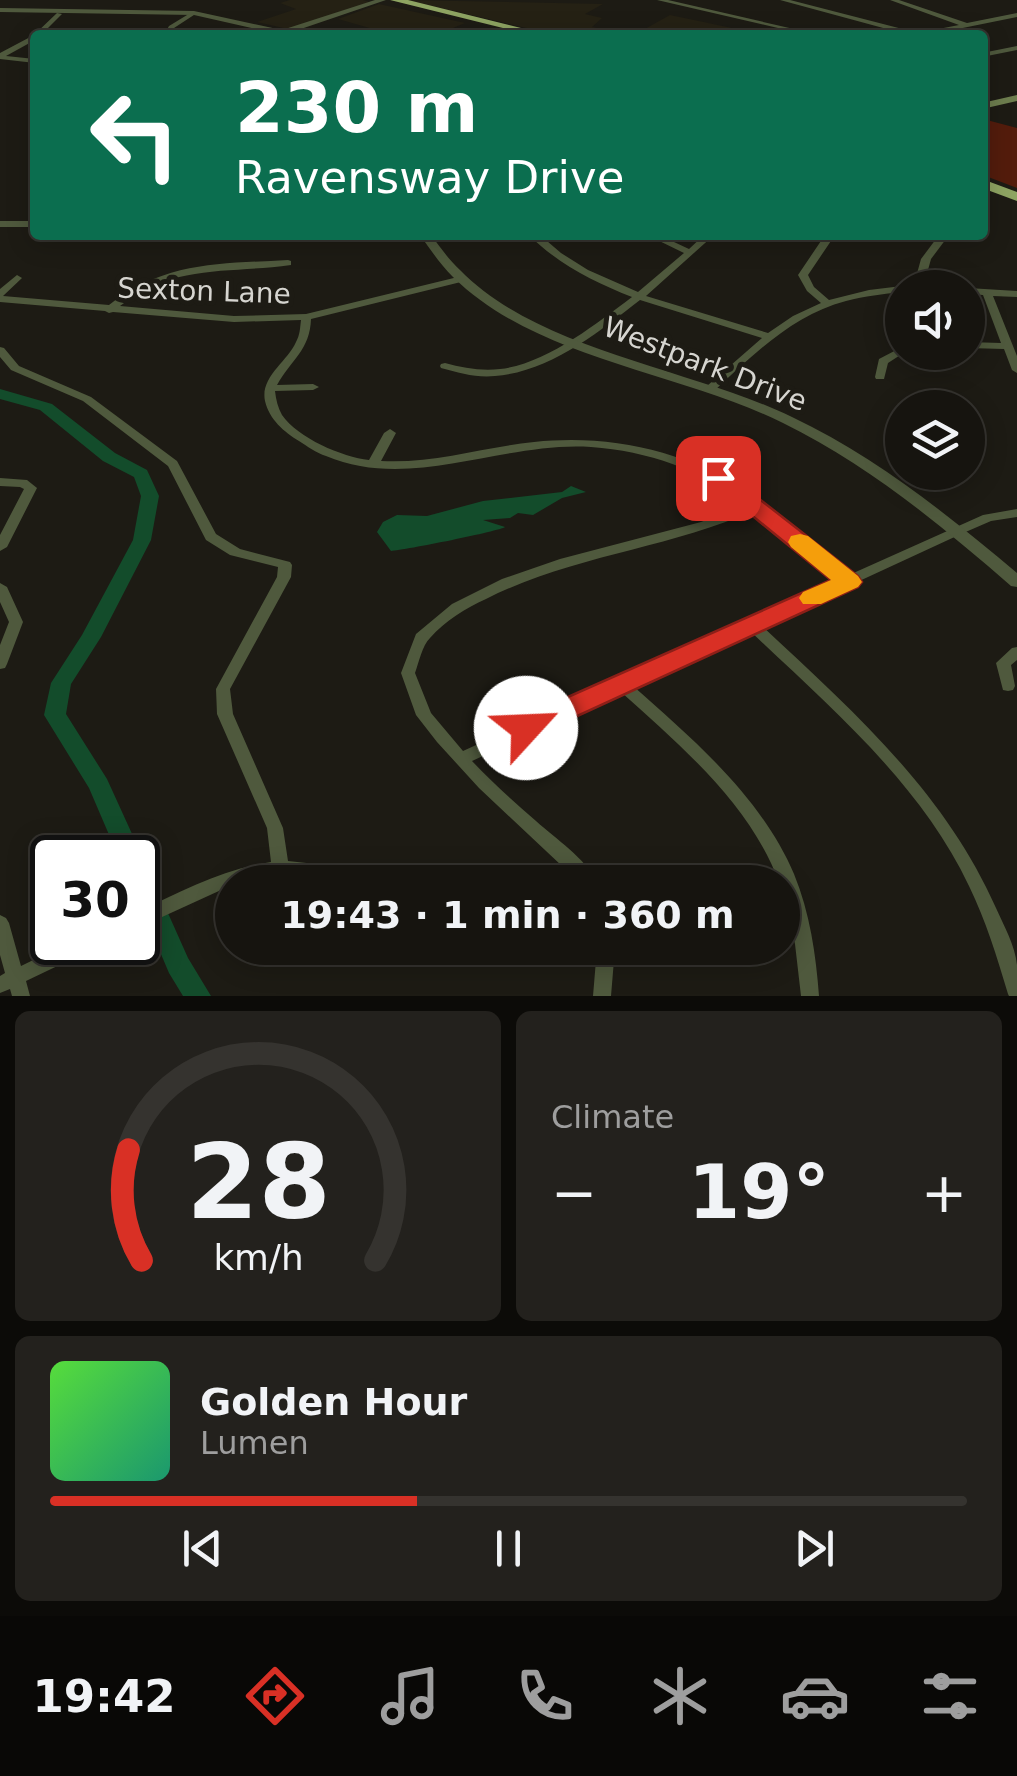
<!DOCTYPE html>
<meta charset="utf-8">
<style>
:root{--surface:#16140f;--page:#23211d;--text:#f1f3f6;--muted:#9e9e9e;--line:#35332f;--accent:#d93025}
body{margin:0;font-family:"DejaVu Sans",sans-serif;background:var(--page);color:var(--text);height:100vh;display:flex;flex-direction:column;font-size:38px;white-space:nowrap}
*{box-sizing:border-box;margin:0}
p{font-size:32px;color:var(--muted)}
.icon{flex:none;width:55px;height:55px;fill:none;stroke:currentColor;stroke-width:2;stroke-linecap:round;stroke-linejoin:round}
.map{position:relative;height:996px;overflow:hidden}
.panel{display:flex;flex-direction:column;gap:15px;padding:15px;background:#0c0b08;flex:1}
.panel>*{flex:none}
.top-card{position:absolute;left:30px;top:30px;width:958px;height:210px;border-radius:10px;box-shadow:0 5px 25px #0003,0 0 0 2px var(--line);background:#0b6e4f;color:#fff;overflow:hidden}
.buttons{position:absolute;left:885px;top:270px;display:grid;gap:20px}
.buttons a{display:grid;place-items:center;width:100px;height:100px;border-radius:50%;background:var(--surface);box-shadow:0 5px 25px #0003,0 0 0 2px var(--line);font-size:50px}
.speed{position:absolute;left:30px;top:835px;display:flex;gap:20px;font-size:50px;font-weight:700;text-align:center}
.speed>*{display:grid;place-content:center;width:130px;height:130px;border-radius:50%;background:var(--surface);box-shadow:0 5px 25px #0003,0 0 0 2px var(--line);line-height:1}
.speed .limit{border:5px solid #111;border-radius:15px;background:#fff;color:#111}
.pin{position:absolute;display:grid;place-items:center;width:85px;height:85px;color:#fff;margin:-42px;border-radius:20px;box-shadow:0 5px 15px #0006}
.me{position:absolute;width:110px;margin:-55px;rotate:65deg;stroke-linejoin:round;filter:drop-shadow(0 0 8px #0008)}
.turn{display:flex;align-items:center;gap:35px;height:210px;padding:0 40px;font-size:45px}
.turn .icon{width:130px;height:130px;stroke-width:2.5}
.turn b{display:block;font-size:70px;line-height:85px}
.big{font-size:75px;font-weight:700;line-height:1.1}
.panel .card{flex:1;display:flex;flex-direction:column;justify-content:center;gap:15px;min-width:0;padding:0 35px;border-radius:15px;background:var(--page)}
.panel .dial{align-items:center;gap:0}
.dial svg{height:260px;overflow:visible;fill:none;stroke:var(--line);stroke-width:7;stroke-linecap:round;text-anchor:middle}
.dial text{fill:var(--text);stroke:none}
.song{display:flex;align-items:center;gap:30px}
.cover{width:120px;height:120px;border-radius:15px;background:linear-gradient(135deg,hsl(110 70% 55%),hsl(160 70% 35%))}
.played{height:10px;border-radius:5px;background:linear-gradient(90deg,var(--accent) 40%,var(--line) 40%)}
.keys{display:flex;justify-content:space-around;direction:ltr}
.heat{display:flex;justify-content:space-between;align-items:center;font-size:55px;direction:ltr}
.panel .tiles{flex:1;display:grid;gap:15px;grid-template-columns:1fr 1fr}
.card:last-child{grid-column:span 2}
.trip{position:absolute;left:215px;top:865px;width:585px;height:100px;border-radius:50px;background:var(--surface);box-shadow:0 5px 25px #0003,0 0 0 2px var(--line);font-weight:700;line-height:100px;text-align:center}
.dock{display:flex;height:160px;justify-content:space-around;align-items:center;background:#090806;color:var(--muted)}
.dock .icon{width:70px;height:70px}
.dock .active{color:var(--accent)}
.dock b{font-size:45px;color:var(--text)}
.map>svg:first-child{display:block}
.built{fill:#252114}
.green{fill:#531c0c}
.water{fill:#134c2b}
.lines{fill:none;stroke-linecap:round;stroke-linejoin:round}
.river{fill:#134c2b;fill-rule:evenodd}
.minor{fill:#4f593d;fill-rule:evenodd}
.tertiary{fill:#4f593d;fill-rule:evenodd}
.secondary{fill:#6d7d4e;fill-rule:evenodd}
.trunk{fill:#8ea462;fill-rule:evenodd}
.route{fill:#d93025;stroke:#8d1f18;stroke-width:2.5}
.slow{fill:#f59e0b}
.labels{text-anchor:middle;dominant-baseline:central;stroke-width:10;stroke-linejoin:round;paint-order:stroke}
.street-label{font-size:28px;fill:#d6d5d0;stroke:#1d1b14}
</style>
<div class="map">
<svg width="1017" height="996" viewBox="0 0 1017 996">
<rect width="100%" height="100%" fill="#1d1b14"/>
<!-- built -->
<path class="built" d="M290,0H363L370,2L288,29L257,22L296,9L280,3Z
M406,0L603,4L585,14L602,18L592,27L632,35H557Z
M379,4L465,23L436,35H394L338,19Z
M670,15L732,28L761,35H634Z"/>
<!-- green -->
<path class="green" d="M983,119L1017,128V188L983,175Z"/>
<!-- water -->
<path class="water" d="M571,486L586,492L562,498L533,515L518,513L510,518L483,520L505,527C500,531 405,550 391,551L377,532L383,522L397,515L427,516L483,501L562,492Z"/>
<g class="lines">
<!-- river -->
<path class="river" d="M0,389L52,404L115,453L147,470L159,496L151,540L101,637L71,684L66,714L107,779L143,858L140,864L147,866L188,958L211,996H183L169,973L138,900V858H119L89,788L44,715L51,683L82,635L133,540L141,496L134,477L103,461L40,410L0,399Z"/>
<!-- minor -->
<path class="minor" d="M657,0H668L820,35H808Z
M780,0H790L918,33L959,25L890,0H899L967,23L1017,13V17L928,35H909Z
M192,12L197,13L174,28L170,35H164L169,26Z
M57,13L62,14L41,35H35V40L6,56L35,59V63L0,59V53L34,35Z
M1017,46V50L982,57V53Z
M0,221H35V227H0Z
M384,235H408C403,239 389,239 384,235Z
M529,235H540L561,253L588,270L638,292L684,253L647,235H659L689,249L704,235H714L646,296L768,333L793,316L821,303L807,291L798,275L825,235H835L808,275L814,287L829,300L869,290L902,286L906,288H902V292C883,294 865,296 846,301C793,315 754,354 715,390L711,391L705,388L707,386L762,338L640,300C599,332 549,372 495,376C477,378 459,373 441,368L440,366L441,364L445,363C463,368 481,371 500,369C546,364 596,324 632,297C594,282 558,264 529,235Z
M939,235H949L931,259L923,288H913L921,259Z
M288,260L291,261V265C228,274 175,263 120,306L234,316L306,314L462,276L467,279L465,281L311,319C310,350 291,360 277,385L313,384L319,387L313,390L275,391C276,400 278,408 282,415C298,438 342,457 369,460L384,433L390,429L396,433L381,461C433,464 483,447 534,442C609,434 684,450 747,492C783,517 816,547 849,575L983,515L1017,509V517L991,521L961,534L762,626C853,711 944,791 996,908C1004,926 1015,945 1017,965C1017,975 1017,986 1017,996H1009L1008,994C997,957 986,921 969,886C921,784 830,707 750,631L633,686C694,740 761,797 794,874C810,913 816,955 819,996H801L795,944L782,891V882H779C750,804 681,746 621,692L472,761C492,782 514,802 536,821C556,839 585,858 597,882H579L479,788L437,742L416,715L401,673L416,634L452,604L502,579L560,559L701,522L747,504C701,470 648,451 591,447C503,441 411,492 326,456C316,453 307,446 299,441C284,432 269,419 265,401C260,377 287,362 296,342C300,335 300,328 301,320L234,322L113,312L109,313L105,311L0,302V289L17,275L22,278L3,296L109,305C166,261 220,264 288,260ZM755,510L838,580L623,678L616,679L614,682L463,751L431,713L415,673C419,662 422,646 430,638C445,621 466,608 486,599C573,555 668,549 755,510Z
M968,288L1017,291V297L993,296L1017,356V373L1012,370L1004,349L968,348V342L1001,343L983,295L968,294Z
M0,347L4,348L19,366L91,397L177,461L216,534L240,549L290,562L292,565L291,577L230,689L233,714L283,828L288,861L325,865L364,877L366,882H335L296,875L269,876L232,882V885L138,928V912C181,891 223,869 271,862L267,828L217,714L216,689L277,577L278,567L230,555L206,540L168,466L83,401L11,370L0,357Z
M902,347V352H905L888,363L884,379H876L875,377L879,359Z
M0,478L27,480L37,488L7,547L0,551V535L24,489L20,487L0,486Z
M0,583L7,587L23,622L7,664L5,668L0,669V645L9,622L0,602Z
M1017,647V660L1011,665L1015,686L1013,690L1008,691L1003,690L996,663L1012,648Z
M0,915L6,918L9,923L21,966L70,942H98L95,948L26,981L30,996H12L10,989L0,993V976L5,973L0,955Z
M597,948H615L611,996H593Z"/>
<!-- tertiary -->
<path class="tertiary" d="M375,0H386L292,32L298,35H283L194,15L0,12V8L194,11L282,30Z
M420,235H431C440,247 449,260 460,270C539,351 691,368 792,417C875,456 948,515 1017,573V587L1011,586C941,525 867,464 783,423C680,372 536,359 453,277C440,264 430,249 420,235Z"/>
<!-- secondary -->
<path class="secondary" d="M1017,95V101L982,109V103Z"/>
<!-- trunk -->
<path class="trunk" d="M390,0H408L549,35H531Z
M982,179L1017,192V201L982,188Z"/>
</g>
<!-- route -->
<path class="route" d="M718,471L726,473L858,576L862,582L858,587L536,735L526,738L516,735L512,728L516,720L831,580L711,482L707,478Z"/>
<!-- slow -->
<path class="slow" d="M800,534L808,536L858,576L862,582L858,587L821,604H803L799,598L803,592L831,580L791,547L788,542L791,536Z"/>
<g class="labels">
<!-- street labels -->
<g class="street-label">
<text transform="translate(204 291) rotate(2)">Sexton Lane</text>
<text transform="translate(705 364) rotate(21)">Westpark Drive</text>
</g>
</g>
</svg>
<div class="buttons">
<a><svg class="icon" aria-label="sound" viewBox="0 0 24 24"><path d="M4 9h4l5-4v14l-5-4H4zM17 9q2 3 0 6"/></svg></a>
<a><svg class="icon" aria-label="layers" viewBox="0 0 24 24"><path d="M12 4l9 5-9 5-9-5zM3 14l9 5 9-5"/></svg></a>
</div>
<div class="speed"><div class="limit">30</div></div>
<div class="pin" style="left:718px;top:478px;background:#d93025"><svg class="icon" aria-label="arrive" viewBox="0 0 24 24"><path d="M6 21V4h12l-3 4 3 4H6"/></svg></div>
<svg class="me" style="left:526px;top:728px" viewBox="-20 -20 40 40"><circle r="19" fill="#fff"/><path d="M0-13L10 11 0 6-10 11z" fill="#d93025"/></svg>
<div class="trip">19:43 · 1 min · 360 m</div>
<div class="top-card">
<div class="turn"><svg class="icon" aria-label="left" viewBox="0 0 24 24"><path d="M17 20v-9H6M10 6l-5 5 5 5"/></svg><div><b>230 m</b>Ravensway Drive</div></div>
</div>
</div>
<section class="panel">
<div class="tiles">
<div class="card dial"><svg viewBox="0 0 100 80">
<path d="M14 69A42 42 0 1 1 86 69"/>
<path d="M14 69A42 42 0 0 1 10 35" stroke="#d93025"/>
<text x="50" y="56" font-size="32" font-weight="700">28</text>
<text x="50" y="72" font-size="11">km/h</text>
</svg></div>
<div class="card"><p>Climate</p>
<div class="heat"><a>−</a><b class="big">19°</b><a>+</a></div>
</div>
<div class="card">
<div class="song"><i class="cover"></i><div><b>Golden Hour</b><p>Lumen</p></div></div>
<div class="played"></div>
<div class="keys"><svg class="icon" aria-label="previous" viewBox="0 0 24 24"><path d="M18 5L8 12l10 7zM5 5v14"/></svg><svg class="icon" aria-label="pause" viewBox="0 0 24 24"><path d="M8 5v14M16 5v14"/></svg><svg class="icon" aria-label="next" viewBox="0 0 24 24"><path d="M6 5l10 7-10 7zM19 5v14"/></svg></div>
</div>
</div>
</section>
<nav class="dock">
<b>19:42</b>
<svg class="icon active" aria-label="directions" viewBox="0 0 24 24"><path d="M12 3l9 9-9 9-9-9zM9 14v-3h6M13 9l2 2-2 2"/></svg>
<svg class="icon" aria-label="music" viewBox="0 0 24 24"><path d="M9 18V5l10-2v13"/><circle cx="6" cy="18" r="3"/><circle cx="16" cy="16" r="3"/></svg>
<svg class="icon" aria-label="phone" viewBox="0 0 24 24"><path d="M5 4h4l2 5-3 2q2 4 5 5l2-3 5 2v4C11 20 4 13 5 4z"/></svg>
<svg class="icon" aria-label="climate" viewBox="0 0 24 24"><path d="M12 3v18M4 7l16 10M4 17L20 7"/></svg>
<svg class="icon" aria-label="car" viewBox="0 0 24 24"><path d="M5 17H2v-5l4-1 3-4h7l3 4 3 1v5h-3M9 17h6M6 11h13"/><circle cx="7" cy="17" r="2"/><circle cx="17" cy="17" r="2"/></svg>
<svg class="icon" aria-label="filters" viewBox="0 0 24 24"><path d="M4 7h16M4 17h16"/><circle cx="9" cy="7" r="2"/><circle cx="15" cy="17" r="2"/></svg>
</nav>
